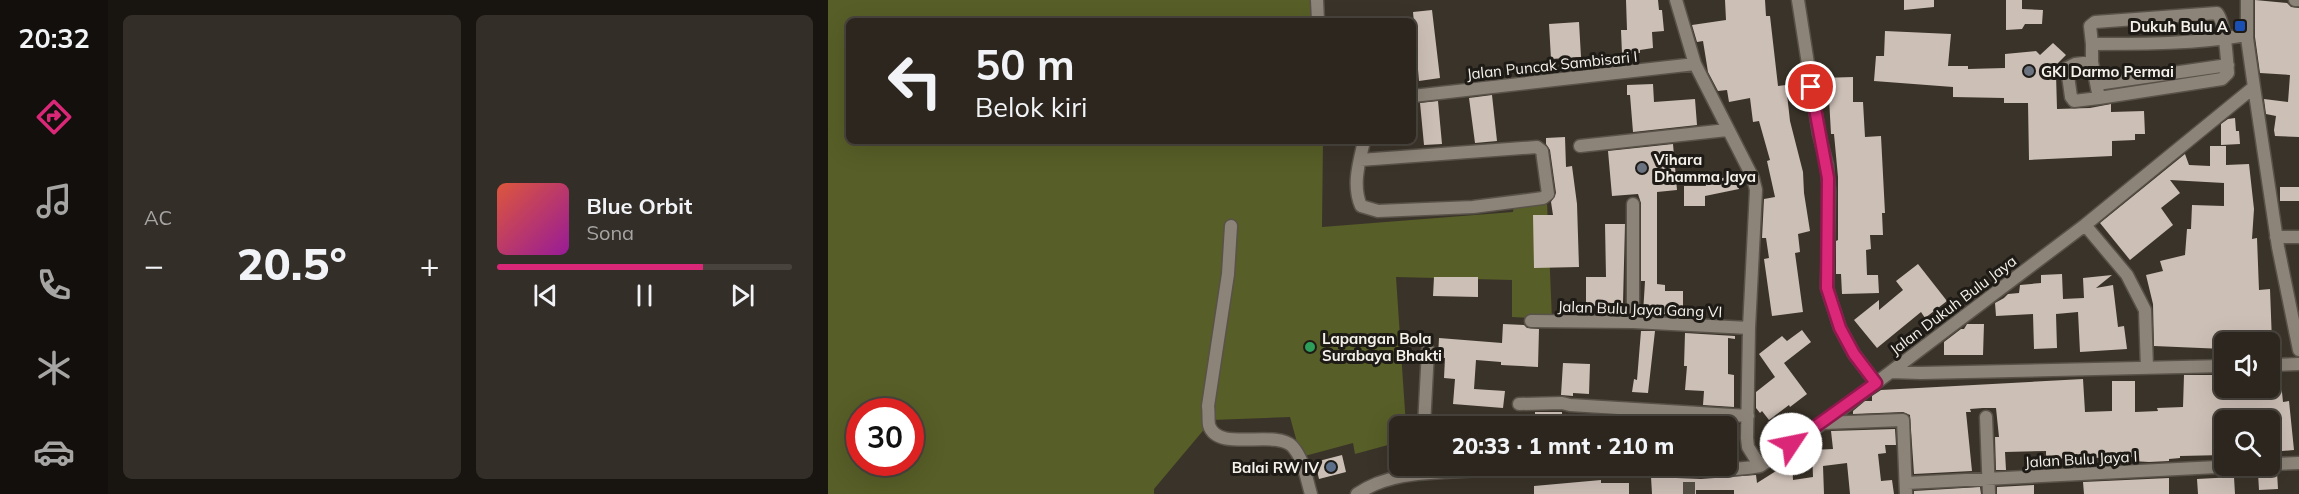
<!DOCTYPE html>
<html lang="id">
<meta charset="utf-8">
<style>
:root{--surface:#2c261f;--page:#342e28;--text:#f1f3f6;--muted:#a6a5a4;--line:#48433d;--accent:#db2777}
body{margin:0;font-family:Mulish,sans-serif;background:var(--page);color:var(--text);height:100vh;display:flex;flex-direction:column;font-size:22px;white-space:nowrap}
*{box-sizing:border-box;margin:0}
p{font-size:20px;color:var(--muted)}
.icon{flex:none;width:33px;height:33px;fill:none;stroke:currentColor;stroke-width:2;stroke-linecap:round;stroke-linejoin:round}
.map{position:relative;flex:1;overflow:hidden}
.sheet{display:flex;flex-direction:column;gap:15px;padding:15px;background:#181511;width:720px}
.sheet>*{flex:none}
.banner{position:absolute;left:18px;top:18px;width:570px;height:126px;border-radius:9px;box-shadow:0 6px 24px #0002,0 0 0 2px var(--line);background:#2c261f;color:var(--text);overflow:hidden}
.controls{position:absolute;left:1386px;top:332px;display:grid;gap:12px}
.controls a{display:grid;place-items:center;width:66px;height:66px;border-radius:9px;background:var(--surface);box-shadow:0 6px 24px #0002,0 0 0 2px var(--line);font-size:30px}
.speed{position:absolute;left:18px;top:398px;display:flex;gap:12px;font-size:30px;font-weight:700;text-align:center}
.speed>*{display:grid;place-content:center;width:78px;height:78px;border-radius:50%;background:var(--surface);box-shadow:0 6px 24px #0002,0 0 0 2px var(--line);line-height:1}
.speed .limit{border:9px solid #d22;background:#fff;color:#111}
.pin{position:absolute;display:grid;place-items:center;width:51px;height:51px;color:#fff;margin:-26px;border:3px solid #fff;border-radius:50%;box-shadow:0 2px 6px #0007}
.me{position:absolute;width:66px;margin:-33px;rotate:56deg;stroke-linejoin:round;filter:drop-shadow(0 0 4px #0008)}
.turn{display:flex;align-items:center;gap:21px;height:126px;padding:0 30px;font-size:27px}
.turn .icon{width:78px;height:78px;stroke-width:2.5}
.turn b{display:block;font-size:42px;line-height:51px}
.big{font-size:45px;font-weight:800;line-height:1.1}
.sheet .tile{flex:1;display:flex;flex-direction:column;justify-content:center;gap:9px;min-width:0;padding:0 21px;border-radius:9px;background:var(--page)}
.song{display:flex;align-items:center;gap:18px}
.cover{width:72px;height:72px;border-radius:9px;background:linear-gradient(135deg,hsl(10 70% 55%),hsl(300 70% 35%))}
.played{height:6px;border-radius:3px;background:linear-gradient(90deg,var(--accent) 70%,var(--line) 70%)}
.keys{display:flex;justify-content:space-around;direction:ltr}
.heat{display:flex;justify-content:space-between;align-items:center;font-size:33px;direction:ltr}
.sheet .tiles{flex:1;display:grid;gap:15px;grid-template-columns:repeat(2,1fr)}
.trip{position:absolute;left:561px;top:416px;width:348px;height:60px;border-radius:9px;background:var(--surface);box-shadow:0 6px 24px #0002,0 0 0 2px var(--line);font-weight:800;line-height:60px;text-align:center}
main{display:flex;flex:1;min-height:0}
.tabs{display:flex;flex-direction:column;width:108px;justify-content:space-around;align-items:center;background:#120f0c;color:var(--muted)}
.tabs .icon{width:42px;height:42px}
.tabs .selected{color:var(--accent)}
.tabs b{font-size:27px;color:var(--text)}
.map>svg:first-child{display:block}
.green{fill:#575e27;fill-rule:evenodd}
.building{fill:#ccbfb6}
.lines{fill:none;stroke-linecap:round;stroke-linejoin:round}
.minor-tunnel{stroke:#565046;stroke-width:12;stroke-dasharray:12 6;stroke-linecap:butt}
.minor-casing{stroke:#585249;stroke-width:15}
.minor{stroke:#8d8479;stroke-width:12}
.route-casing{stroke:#8e194d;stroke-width:15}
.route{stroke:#db2777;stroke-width:10}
.transit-dot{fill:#1a4fb4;stroke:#1e1b16;stroke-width:2}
.worship-dot{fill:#6b7280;stroke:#1e1b16;stroke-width:2}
.leisure-dot{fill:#2e9e5b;stroke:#1e1b16;stroke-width:2}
.service-dot{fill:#5c6f8a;stroke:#1e1b16;stroke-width:2}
.labels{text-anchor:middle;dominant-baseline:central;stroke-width:6;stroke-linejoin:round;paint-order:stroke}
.poi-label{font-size:15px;font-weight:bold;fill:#f5f1ea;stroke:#1e1b16;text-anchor:start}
.street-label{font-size:15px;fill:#f5f1ea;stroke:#1e1b16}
</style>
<main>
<nav class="tabs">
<b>20:32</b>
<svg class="icon selected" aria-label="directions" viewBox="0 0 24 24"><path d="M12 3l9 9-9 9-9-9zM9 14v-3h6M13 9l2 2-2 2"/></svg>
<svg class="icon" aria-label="music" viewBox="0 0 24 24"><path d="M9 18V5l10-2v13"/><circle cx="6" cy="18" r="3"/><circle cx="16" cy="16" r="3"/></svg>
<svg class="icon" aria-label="phone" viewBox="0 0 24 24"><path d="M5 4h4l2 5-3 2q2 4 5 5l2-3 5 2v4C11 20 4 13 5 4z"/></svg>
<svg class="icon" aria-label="climate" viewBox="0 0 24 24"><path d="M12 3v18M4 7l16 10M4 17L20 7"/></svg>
<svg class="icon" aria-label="car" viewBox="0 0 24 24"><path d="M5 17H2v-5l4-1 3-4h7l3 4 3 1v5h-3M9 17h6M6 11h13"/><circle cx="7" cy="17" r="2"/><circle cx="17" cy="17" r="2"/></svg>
</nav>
<section class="sheet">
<div class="tiles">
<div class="tile"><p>AC</p>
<div class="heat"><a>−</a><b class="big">20.5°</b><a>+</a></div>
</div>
<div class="tile">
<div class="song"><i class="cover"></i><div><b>Blue Orbit</b><p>Sona</p></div></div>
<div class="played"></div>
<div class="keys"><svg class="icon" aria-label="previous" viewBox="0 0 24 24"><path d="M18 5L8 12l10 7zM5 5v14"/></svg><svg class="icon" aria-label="pause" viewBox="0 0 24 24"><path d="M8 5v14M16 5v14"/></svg><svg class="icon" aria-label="next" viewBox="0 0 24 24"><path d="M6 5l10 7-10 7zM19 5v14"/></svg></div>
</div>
</div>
</section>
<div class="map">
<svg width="1471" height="494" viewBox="0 0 1471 494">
<rect width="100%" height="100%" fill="#3a3329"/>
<!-- green -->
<path class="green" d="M0,0H489L490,21H21V141H495L494,227L685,212L686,204L719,202L724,319L684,317V280L568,277L578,426H572L571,442L527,454L525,443L473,457L462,417L384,420L326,489V494H0ZM32,411H82V462H32Z"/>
<!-- building -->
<path class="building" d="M798,0H830L831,10H834L836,31L824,32L825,48L812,50V53L794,54L793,30H799Z
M897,0H937L938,16H942L950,86L958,85L962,121L975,172L976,193L982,231L970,234L972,252L967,253L975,312L944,316L936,259L941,258L938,238H934L936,199L947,197L939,161L942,160L931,121L925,122L922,98L901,102L899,90L890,91L880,72L875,41L869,42L864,25L898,20Z
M1076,0H1106V7L1076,10Z
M1178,0H1194V9L1215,10L1214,24H1197L1194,29L1178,30Z
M1427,0L1459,3L1463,7L1471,8V137L1447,136L1446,130L1448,116L1438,114L1436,99L1460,102L1462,75L1432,73L1427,37Z
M604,10L612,78L591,81L585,12Z
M751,22L753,57L723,59L721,24Z
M1057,31L1123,34L1120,66H1140V69L1177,68V54L1208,51L1212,55L1225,43L1238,55L1224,69L1228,74L1229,109L1262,108L1283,104V112L1316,111L1317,134H1307V140L1284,141V156L1201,160L1200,103H1176V98L1125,97V87L1046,81L1048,56H1056Z
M1025,77V102H1035L1037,137L1053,136L1057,213H1054L1055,235H1042L1043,249L1038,250L1039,275H1050L1051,293L1014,294L1013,274H1008V241L1010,240V177L1006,134H1003L1001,98H994L993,78Z
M825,84L826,102L867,99L869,125L805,132L802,95H799V85Z
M664,95L669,141L647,143L641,98Z
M610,101L614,144L596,145L592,103Z
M1407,118L1408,131H1411L1412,144L1393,145V124L1400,119Z
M737,137L738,167L744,166L749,204L751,267L706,268L705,215H725L723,202L728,193L722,150L718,144V138Z
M845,144L849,190L829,192V284L837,285V291H855V314H815L817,281H813V203L810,194L784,196L780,151Z
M1382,146H1398V165L1421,164L1426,209L1424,239L1429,238L1431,290L1442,289L1444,342H1396V349L1326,346L1325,304L1318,275L1335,271L1332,261L1357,255L1359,229H1363L1364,205L1396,206V183L1342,180L1352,193L1333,208L1345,225L1302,260L1272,223L1357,154L1361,165L1382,166Z
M908,175L911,189L877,196V206H856V186H878L877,182Z
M1452,187H1471V201H1452Z
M777,224H797L795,303H775V306H758V277H778Z
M1090,264L1119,301L1097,318L1093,312L1049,348L1026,320L1051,300V310L1075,290L1068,281Z
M1234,274L1235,299L1256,298L1255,278L1284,275L1268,288L1285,285L1290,327L1296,326L1299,349L1252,352L1250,312L1228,314L1229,348L1206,349L1205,314L1168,316L1167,303L1176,298L1180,294L1191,293L1192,285L1213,283V275Z
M606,277H650V297L605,296Z
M675,324L696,325L699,328L711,329L710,367L673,365V362L648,360L646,389L677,391L675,408L625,404L627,379L616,378L617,358H610L611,338L674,343Z
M1139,324H1156L1155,355H1116V342L1133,329H1136Z
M974,330L983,342L956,363L979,394L962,407L961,405L941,420L934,411L932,413L928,408V392L947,377L931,354L954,336L959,341Z
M813,331H827L820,393L804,392L806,379L809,380Z
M857,333L907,336V339L900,338V374L906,375V407L875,405L876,391L857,390L859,366H856Z
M735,363L762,364L761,394L745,393V396L733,395Z
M1442,373H1452L1455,402L1461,401L1466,450L1442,452V420H1396V455L1352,456V458L1341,459V461L1321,462L1304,461V457L1218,459V451L1177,452L1178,470H1168L1167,437H1171L1168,408H1155L1142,409L1143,412H1138L1144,471L1086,474L1082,415L1075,412L1025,414V411L1037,401H1044V396L1053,390L1255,379L1257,412L1284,411V381H1307V412L1330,411L1329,408L1355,407L1356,375H1396V387H1442Z
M707,412H734V426H707Z
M835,419L902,423V426H835Z
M1067,429L1068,445H1057L1058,453L1050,454L1053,481L1064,480L1066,494H1022L1019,463L995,466L996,494H906V490H868V494H824L823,477L873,479L928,475L929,483L964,461L965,480L985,477L984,450L1005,449L1003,431Z
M514,455L518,472L491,479L487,462Z
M1435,469L1442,472H1449L1450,489L1431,490L1430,473Z
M1406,477L1407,494H1370L1369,479Z
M1341,478V494H1256L1255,482Z
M773,480V483H801V494H706V486Z
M1206,485V494H1169V487Z
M1152,487L1153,494H1086V491Z"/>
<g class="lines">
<!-- minor-tunnel -->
<path class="minor-tunnel" d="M861,494V479"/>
<defs>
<path id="minor" d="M489,0L490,21
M848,0L867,64L925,178L928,190L921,328L919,438L920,447L932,466
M970,0L991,134L999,165L1001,191L999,288L1012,328L1026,354L1048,383
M1419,0V38L1426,87L1450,247L1471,350
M1467,0H1471
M1264,44V62L1271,98L1394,79L1400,73C1399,59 1397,22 1389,13L1267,22L1262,26L1264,44C1316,44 1367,44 1418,35
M1264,62L1247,64L1239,68L1243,97L1246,101L1271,98
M1269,84L1400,65
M585,96L867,64
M752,146L899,130
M532,160L709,147L714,151L720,194L715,198L645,207L550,211L533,206C524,185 531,163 536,141
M1257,225L1299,275L1317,310L1319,368
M403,226L400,274L380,406C381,412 380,419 381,425C389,453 446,429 464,446C476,459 478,478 483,494
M1448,237H1471
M703,321L805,322L921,328
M805,322V204
M1442,365L1471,364
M1063,372L1093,373L1396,366
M691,404L734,403L742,405L920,416
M1158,417L1161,494
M995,423L1075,420L1078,494
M596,426L600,350
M1442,464L1471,463
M1079,483L1428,465
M529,494C560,473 598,473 634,471C698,467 762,468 827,469C861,469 898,472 932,466L995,423L1257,225L1426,87"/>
</defs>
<!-- minor casing -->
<use href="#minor" class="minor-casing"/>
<!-- minor -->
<use href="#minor" class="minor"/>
</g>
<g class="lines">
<defs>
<path id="route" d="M963,444L1048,383L1026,354L1012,328L999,288L1000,178L983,87"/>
</defs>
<!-- route casing -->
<use href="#route" class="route-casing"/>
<!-- route -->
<use href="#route" class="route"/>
</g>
<!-- markers -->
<rect class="transit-dot" x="1406" y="20" width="12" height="12" rx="3"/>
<g class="worship-dot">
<circle cx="1201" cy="71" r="6"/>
<circle cx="814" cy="168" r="6"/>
</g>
<circle class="leisure-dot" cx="482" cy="347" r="6"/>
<circle class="service-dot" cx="503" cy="467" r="6"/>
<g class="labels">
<!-- poi labels -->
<g class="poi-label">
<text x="1400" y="26" text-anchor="end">Dukuh Bulu A</text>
<text x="1213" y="71">GKI Darmo Permai</text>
<text x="826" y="159">Vihara<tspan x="826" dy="17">Dhamma Jaya</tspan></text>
<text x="494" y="338">Lapangan Bola<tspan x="494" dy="17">Surabaya Bhakti</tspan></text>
<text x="491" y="467" text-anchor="end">Balai RW IV</text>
</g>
<!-- street labels -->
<g class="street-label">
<text transform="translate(724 65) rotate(-6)">Jalan Puncak Sambisari I</text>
<text transform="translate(1125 305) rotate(-37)">Jalan Dukuh Bulu Jaya</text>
<text transform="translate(812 309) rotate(2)">Jalan Bulu Jaya Gang VI</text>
<text transform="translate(1253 459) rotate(-3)">Jalan Bulu Jaya I</text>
</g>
</g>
</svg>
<div class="controls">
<a><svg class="icon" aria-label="sound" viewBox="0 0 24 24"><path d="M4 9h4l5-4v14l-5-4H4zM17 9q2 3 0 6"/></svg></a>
<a><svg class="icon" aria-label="search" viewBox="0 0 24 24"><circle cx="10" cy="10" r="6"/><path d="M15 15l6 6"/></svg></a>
</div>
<div class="speed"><div class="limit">30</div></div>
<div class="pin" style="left:983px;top:87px;background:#d93025"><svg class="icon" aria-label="arrive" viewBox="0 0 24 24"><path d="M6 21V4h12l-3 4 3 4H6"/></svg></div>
<svg class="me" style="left:963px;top:444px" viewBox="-20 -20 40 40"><circle r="19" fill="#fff"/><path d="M0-13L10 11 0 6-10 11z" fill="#db2777"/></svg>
<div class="trip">20:33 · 1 mnt · 210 m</div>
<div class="banner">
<div class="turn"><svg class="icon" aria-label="left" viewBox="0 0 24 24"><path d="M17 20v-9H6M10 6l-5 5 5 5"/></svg><div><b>50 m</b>Belok kiri</div></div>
</div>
</div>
</main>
